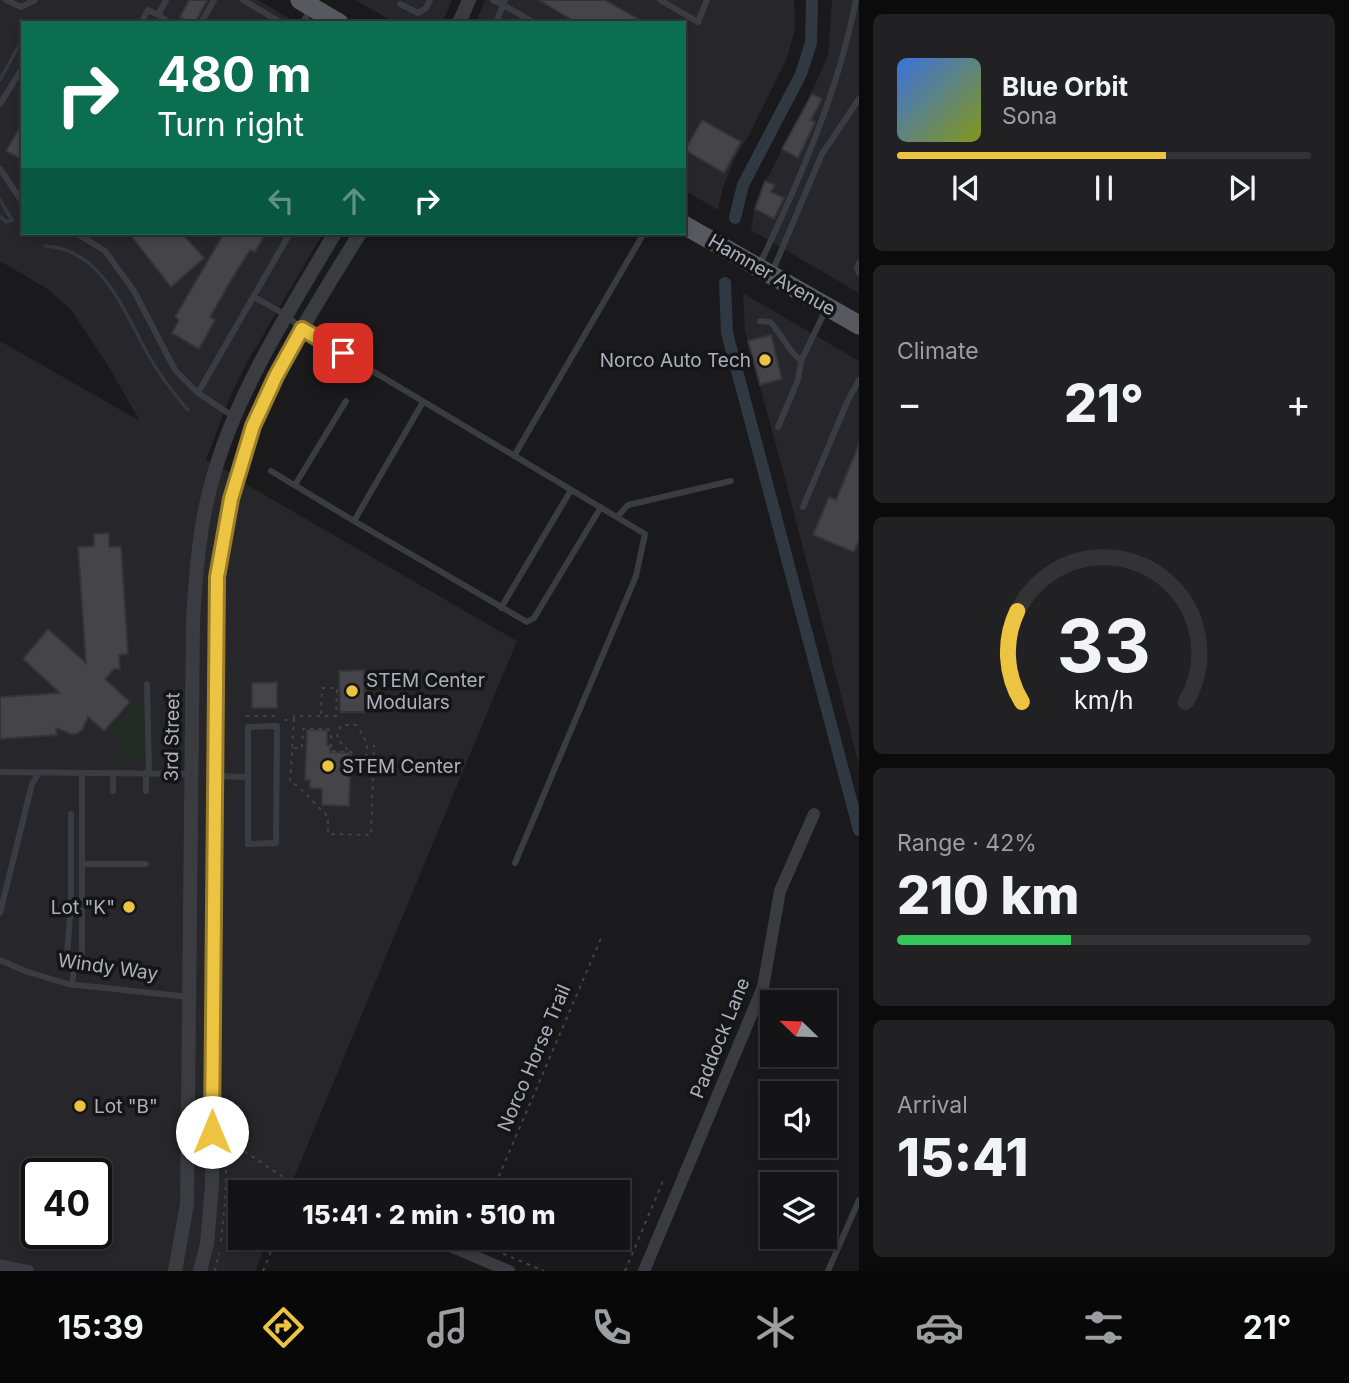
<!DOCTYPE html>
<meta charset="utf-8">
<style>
:root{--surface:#141416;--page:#212123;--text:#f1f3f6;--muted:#9d9ea1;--line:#333335;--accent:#edc441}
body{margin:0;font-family:Inter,sans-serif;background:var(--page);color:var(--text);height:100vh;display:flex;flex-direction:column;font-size:26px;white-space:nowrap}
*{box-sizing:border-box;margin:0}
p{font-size:23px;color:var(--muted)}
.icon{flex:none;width:38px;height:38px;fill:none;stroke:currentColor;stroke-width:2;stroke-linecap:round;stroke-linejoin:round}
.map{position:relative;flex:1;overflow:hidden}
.panel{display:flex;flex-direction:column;gap:14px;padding:14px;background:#0b0b0c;width:490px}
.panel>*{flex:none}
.banner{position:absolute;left:21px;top:21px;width:665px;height:214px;border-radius:0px;box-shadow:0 4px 10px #0003,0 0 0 2px var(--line);background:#0b6e4f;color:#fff;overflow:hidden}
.needle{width:46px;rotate:293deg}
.controls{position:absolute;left:760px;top:990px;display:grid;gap:14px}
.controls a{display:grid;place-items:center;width:77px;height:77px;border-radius:0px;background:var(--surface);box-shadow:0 4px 10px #0003,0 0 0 2px var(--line);font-size:35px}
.speed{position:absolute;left:21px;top:1158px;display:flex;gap:14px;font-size:35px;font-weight:700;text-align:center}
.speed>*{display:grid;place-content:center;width:91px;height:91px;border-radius:50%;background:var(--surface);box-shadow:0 4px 10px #0003,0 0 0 2px var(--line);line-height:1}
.speed .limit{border:4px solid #111;border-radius:10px;background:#fff;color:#111}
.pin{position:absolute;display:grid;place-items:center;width:60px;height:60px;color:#fff;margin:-30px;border-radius:14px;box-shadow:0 4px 10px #0006}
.me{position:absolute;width:77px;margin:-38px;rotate:0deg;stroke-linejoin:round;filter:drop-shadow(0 0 5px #0008)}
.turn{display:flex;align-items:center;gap:24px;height:147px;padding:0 21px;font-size:32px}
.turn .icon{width:91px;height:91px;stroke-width:2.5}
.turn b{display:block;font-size:49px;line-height:60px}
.lanes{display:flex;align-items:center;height:66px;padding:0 21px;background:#0003;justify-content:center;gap:35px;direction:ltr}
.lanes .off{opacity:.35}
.big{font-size:52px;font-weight:800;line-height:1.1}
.panel .tile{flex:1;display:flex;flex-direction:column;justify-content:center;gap:10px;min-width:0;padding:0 24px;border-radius:10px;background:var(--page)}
.panel .dial{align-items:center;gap:0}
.dial svg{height:182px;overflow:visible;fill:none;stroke:var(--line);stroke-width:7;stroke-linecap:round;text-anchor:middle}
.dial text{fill:var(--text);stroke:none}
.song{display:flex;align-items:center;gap:21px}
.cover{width:84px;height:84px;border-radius:10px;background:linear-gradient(135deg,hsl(220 70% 55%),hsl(70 70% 35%))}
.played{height:7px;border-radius:4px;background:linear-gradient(90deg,var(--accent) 65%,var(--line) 65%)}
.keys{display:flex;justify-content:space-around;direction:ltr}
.heat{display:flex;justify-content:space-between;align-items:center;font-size:38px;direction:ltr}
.charge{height:10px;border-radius:5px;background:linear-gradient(90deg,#34c759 42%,var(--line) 0)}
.trip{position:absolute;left:228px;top:1180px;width:402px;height:70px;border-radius:0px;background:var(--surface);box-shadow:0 4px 10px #0003,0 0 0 2px var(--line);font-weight:800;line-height:70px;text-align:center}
.menu{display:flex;height:112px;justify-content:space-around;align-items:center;background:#080809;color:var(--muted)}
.menu .icon{width:49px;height:49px}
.menu .active{color:var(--accent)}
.menu b{font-size:32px;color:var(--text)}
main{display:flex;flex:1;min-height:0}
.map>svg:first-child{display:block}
.built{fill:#27262a;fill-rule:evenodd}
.green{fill:#222b24}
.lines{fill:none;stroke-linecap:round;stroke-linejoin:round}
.stream{stroke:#303841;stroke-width:3.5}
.canal{stroke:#303841;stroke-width:12}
.building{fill:#454549;stroke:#353438;stroke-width:2}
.path{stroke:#414348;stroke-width:2;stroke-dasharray:3.5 5;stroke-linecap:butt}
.service{stroke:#3b3c41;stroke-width:6}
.minor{stroke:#3b3c41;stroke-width:12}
.tertiary{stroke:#3b3c41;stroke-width:14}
.primary{stroke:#575960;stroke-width:19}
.route-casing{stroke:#9a7f2a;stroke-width:18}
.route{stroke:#edc441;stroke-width:12}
.poi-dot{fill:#edc441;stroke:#151518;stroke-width:2.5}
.labels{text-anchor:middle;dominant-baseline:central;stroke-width:7;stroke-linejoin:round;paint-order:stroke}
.street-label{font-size:19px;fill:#adb0bc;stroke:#151518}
.poi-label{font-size:19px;fill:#adb0bc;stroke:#151518;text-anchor:start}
</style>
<main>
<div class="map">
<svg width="859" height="1271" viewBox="0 0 859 1271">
<rect width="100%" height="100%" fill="#1a1a1d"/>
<!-- built -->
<path class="built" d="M0,0H258L294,21L293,23H23V233H323L246,364L229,399L206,460L237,476L249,486L517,641L288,1192H240V1237H269L255,1271H0V341L140,421L107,364L72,311L49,290L0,261ZM37,1174H96V1234H37Z
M355,0H452L442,23H396Z
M485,0H794L795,29L787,58L749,135L736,156L723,187L718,210L684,190V23H476Z
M832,0H859V293L751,230L755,204L762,188L810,96L828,55Z
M743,293L859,361V765L787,486L745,331Z"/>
<!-- green -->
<path class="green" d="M138,701C147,715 143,740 143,755L140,756V762L134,764H104L103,762L117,756L122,738L108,732L134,702Z"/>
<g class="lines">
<!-- stream -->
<path class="stream" d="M0,80L23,38
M0,200L12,220L6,222L0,216
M45,246C101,249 122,307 145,349C157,371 171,391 188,410"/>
<!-- canal -->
<path class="canal" d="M735,218L743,185L801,74L811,43L812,0
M725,283L727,333L859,830"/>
</g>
<!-- building -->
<path class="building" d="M189,0H207L195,23H190L180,17Z
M539,0H605L645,23H577Z
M812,94L822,99L811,120L815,122L811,131L798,158L782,149Z
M702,120L741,142L724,173L685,150Z
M23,122V160L6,151Z
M765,181L775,185L771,192L784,198L774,219L755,209Z
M129,233H182L204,258L171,287Z
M224,233H266L255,252L250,250L233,277L210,317L215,320L199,349L172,333L179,320L175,317Z
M771,335L782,379L760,385L748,341Z
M859,444V540L854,552L813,535L829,497L836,500Z
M109,533V547L121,546L128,654L119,655L120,669H114L105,679L130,702L104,731L88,717L82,730L76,734H71L56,728L57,735L0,739V697L60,693L23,659L48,629L86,663L78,547L94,546V534Z
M364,670L365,712H340L339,671Z
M277,682V708H252V683Z
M307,730H327V745L330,746V752L351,753L349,806L322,805V789L310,788V780H305Z"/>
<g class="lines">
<!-- path -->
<path class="path" d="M246,716H280
M294,719V716H336L337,688H322L321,716
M284,720H294L290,782L298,786L328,817V834L371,835L374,745
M294,748H302L303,729H328L331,732V751L352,752L357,762H363C372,750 365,736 356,725H342L337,732L338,740L346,747L347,752
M329,1183L351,1192
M492,1192L602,936
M410,1237L417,1240
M464,1237L544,1271
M221,1241L225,1202L227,1142C253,1154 274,1174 301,1187
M215,1271L219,1253
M263,1271L277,1237
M625,1271L663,1181"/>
<!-- service -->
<path class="service" d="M6,0L21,7L35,0
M243,0L282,23
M493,0L503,5L496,23
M505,0L503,5L535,23
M660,0L698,22L707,0
M400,4L418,13L426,8L430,0
M158,15L171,23
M141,23L148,10L158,15L166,0
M201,23L214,0
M302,23L311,10
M0,104L23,67
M0,169L23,203
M76,233L105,251L134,291L175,370L198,393L234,417
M859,263L857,269L859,273
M759,266C799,181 838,93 856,0
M773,270L822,154L859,99
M254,297L286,315L302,329L645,534L636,576L515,863
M760,321L770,322C782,334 788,351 801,361
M198,393L290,233
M778,427L798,380L801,361L826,309
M514,456L644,233
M271,471L354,521L423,402
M295,485L346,401
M803,507L848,400L859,380
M617,517L628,505L731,481
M354,521L527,622L534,618L601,507
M501,608L571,490
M147,684L149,772
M277,726L276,843L248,844V727Z
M0,772L190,774
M113,773V791
M146,773V791
M216,776L248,777
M71,814V904L67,954L74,969
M83,864H146
M0,913L32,784L38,774
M0,960L25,971L68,984L189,997
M72,985L74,969L82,954V774
M828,1271L859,1200"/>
<!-- minor -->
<path class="minor" d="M314,1189L321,1192
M429,1237L509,1271
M0,1265L28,1271
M644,1271L763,987L780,891L814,814"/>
<!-- tertiary -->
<path class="tertiary" d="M459,23L469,0
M175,1271L187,1204L193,621C196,569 200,517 216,467C242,383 291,308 335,233
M200,1271L207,1244L212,1186L217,577C226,526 234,475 254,426C281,358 322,295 360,233"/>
<!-- primary -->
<path class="primary" d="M300,0L339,23
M684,225L859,325"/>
</g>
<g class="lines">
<defs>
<path id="route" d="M212,1132L217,577L231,499L253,426L276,376L302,329L343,353"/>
</defs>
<!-- route casing -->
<use href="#route" class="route-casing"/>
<!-- route -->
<use href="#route" class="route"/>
</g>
<!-- markers -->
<g class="poi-dot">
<circle cx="765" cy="360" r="7"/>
<circle cx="352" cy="691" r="7"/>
<circle cx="328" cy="766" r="7"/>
<circle cx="129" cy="907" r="7"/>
<circle cx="80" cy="1106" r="7"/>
</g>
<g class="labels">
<!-- street labels -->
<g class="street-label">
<text transform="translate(772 275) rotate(30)">Hamner Avenue</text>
<text transform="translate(172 737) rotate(-89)">3rd Street</text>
<text transform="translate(108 967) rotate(8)">Windy Way</text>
<text transform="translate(720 1038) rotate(-68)">Paddock Lane</text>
<text transform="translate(534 1058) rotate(-67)">Norco Horse Trail</text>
</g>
<!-- poi labels -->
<g class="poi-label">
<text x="751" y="360" text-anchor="end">Norco Auto Tech</text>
<text x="366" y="680">STEM Center<tspan x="366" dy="22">Modulars</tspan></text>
<text x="342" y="766">STEM Center</text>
<text x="115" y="907" text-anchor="end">Lot "K"</text>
<text x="94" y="1106">Lot "B"</text>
</g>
</g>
</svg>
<div class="controls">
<a><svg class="needle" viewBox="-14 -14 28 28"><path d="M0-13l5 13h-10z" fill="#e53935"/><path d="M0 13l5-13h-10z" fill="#9d9ea1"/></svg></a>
<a><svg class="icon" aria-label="sound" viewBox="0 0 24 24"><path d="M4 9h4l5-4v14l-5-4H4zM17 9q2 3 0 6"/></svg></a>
<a><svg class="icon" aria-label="layers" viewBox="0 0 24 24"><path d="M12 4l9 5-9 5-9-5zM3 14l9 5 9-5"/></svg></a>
</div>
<div class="speed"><div class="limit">40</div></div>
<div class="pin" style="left:343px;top:353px;background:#d93025"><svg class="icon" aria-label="arrive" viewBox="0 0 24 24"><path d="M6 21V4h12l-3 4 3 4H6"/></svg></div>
<svg class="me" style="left:212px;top:1132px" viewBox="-20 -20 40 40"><circle r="19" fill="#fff"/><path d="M0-13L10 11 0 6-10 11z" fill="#edc441"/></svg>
<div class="trip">15:41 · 2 min · 510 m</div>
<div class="banner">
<div class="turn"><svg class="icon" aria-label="right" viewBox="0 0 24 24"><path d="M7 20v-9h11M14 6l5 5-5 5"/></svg><div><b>480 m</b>Turn right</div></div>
<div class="lanes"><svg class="icon off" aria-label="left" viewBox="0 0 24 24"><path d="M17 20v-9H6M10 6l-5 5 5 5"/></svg><svg class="icon off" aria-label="ahead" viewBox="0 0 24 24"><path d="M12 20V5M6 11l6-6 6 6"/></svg><svg class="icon" aria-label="right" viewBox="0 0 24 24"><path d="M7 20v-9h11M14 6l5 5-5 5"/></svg></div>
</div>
</div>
<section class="panel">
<div class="tile">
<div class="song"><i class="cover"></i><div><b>Blue Orbit</b><p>Sona</p></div></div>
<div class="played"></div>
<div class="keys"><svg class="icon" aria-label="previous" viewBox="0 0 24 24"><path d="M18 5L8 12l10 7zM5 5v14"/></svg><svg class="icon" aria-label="pause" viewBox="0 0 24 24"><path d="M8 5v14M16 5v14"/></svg><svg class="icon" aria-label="next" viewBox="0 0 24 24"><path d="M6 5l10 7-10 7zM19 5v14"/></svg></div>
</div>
<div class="tile"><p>Climate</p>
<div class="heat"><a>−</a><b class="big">21°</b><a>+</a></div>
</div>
<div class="tile dial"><svg viewBox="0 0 100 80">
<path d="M14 69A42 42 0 1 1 86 69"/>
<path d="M14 69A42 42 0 0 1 12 29" stroke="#edc441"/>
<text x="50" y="56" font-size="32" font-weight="700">33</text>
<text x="50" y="72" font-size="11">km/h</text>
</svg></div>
<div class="tile"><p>Range · 42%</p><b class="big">210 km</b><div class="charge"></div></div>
<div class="tile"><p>Arrival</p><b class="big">15:41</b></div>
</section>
</main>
<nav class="menu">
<b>15:39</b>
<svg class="icon active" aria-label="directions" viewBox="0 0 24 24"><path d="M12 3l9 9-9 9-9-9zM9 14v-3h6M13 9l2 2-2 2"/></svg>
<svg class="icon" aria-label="music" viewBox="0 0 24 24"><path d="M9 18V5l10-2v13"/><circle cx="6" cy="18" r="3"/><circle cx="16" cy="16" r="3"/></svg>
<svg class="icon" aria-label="phone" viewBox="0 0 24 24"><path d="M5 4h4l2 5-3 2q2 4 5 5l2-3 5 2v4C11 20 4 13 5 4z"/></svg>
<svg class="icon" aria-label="climate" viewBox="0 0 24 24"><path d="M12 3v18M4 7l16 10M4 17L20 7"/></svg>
<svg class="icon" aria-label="car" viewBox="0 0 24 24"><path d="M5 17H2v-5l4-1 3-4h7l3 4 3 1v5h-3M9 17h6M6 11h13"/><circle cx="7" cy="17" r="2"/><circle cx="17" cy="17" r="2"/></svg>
<svg class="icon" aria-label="filters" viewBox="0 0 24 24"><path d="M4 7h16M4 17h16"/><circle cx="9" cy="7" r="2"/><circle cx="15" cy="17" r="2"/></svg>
<b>21°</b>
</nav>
